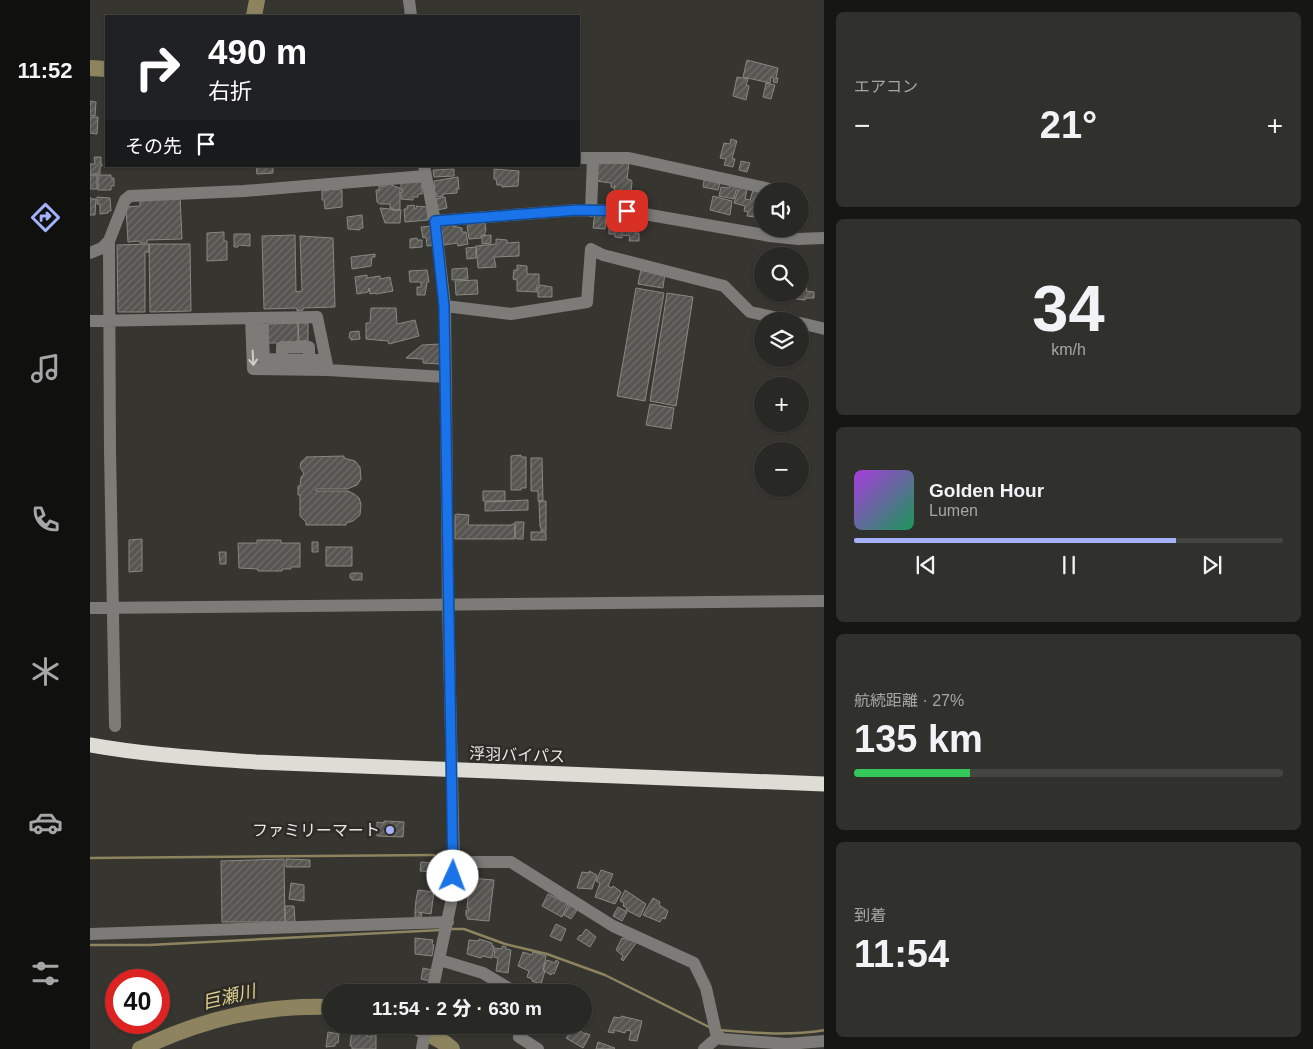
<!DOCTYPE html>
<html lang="ja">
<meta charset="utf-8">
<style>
:root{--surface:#282824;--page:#30302c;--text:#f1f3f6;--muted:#a5a6a6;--line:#444441;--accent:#a4b2fc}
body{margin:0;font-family:Helvetica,"Noto Sans JP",sans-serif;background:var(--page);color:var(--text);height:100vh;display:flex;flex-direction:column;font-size:19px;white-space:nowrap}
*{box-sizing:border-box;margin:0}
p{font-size:16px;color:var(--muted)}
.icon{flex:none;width:28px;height:28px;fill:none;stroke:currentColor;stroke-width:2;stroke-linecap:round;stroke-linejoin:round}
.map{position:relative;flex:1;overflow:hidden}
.drawer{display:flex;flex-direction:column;gap:12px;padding:12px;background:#161614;width:489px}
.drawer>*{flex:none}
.guide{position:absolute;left:15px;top:15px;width:475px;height:152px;border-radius:0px;box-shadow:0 1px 4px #0004,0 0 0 1px var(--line);background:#202124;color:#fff;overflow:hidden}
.fabs{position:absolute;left:664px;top:182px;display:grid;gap:10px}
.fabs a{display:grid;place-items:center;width:55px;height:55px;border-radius:50%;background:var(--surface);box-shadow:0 1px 4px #0004,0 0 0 1px var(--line);font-size:25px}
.speed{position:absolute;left:15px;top:969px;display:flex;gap:10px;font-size:25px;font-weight:700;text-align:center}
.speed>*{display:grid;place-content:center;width:65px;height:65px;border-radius:50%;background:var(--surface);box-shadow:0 1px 4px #0004,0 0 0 1px var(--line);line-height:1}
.speed .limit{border:8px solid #d22;background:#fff;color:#111}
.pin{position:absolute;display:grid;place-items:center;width:42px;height:42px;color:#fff;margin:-21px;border-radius:10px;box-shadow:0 2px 8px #0006}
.me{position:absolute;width:55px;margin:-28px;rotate:2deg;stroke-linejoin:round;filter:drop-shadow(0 0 4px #0008)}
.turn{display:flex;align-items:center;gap:18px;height:105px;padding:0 20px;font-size:22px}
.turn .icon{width:65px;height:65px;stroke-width:2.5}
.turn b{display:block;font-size:35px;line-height:42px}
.then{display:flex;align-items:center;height:48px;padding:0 20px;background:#0003;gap:10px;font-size:19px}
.big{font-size:38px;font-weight:800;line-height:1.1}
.drawer .card{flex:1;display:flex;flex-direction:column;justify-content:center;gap:8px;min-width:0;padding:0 18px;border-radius:8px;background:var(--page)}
.drawer .dial{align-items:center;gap:0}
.dial b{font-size:65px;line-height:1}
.song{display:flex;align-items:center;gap:15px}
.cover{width:60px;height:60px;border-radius:8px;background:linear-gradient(135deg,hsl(280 70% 55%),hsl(150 70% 35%))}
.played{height:5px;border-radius:2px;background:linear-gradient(90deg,var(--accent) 75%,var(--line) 75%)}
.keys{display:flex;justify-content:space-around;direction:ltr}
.heat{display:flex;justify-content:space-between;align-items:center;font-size:28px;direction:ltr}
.charge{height:8px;border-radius:4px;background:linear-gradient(90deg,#34c759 27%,var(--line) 0)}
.trip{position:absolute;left:232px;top:984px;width:270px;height:50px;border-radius:25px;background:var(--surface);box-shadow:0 1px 4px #0004,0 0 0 1px var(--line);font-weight:800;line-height:50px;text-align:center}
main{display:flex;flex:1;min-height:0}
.menu{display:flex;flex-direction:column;width:90px;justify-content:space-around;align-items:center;background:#10100e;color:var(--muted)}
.menu .icon{width:35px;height:35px}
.menu .on{color:var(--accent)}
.menu b{font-size:22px;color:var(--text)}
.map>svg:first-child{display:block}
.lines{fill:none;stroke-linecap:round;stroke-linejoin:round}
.stream{stroke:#8d845f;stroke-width:2.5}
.river{stroke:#8d845f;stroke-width:16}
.building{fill:url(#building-hatch);stroke:#888781}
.minor{stroke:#7c7b78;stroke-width:12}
.highway{stroke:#dddcd5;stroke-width:15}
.oneway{stroke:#ccccc8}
.route-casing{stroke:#114b97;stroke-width:12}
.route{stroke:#1a73e8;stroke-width:9}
.poi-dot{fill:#a4b2fc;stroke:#2c2b26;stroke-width:2}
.labels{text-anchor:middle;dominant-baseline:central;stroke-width:5;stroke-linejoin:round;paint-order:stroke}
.street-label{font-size:16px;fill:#e7e7e3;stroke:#2c2b26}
.poi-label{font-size:16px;fill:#e7e7e3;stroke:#2c2b26;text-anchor:end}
.water-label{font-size:18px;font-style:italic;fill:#e0d091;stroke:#2c2b26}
</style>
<main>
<nav class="menu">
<b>11:52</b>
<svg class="icon on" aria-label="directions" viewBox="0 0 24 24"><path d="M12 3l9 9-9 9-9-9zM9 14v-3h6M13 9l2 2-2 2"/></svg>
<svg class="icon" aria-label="music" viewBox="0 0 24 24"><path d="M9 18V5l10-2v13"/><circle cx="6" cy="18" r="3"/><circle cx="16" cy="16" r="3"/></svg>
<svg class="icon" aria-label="phone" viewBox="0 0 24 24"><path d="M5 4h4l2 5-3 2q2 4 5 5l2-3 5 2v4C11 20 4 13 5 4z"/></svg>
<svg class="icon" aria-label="climate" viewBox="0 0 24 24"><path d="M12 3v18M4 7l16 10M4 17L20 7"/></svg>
<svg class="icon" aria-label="car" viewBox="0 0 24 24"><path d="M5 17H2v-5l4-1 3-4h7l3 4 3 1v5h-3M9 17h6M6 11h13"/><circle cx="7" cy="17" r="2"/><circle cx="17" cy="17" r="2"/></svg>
<svg class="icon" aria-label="filters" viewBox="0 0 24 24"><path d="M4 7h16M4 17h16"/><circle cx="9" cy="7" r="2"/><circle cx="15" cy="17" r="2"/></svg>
</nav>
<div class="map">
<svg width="735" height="1049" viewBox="0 0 735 1049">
<defs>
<pattern id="building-hatch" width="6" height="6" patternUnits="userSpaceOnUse" patternTransform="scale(1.25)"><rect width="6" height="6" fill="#575550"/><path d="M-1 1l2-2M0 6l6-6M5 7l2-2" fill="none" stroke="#6f6d69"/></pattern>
</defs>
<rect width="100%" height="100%" fill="#363530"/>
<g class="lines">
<!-- stream -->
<path class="stream" d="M0,858L344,855
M359,929H374L415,944L457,954L515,975L621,1028
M0,945H59L351,930
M629,1030C665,1033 698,1036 735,1030"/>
<!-- river -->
<path class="river" d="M164,16L167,0
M0,68L16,69
M323,1025L356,1044L362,1049
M50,1049C112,1019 172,1005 241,1007"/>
</g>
<!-- building -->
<path class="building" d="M657,60L688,68L686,78H688L687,83L683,82L684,78L681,77L680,83L653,77Z
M647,77L658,79L656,85L659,86L656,100L643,96Z
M676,83L685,85L681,99L673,97Z
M0,101L6,102L5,116L0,115Z
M0,117H8L7,134L0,133Z
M641,139L647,141L642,158L645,159L643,167L634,165L636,159L630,158L634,143L640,144Z
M4,157H11V164H12V166H10V174H0V164H5Z
M507,161L539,162L537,179L541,180L542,182L541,193L524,190L525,185L524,188L521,187V183L506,181Z
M651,161L660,163L657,172L649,170Z
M166,166H183V173L167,174Z
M364,169V176L344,177L343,170Z
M404,169L429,171L428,186L412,187V185H407L406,179H404Z
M0,175H7V189H0Z
M8,175H21V178H24V186H21V190H8Z
M615,175L631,178L628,190L613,187Z
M368,177L369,189H367V193L353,194V196L347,197V194L345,195L344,181Z
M311,181L332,182V194H328V197H323V200L311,199V192H313V190H311Z
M641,182L658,185L655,199L660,200L664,187L672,191V218L657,216L658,212L654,211L655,206L644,203L648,190H646L644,199L629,196L631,187L639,188Z
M297,183H303V186L310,188V210H302V208H300V204H290L287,202L286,190H289V186H297Z
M239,189L252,190V207L235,209L234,200H232V191L240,190Z
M90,196L92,239L57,240V243H50L49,241L38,242L36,207L50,206V198Z
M623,196L642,201L640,215L620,210Z
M0,197L1,199H6L5,215H0Z
M7,197L20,198L21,211H18V213L10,214V204H7Z
M355,197L357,208L347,210L345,199Z
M324,205L325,209L327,208L326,206L337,207L338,220L315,222L314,209H317V206Z
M290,208L311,210L310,223H295Z
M505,212L532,215L531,219L546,220L545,233H549V241H539L540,236L532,235V238L525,237V234H519V224H517V217H516L515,229L503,228Z
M272,215L273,228H270V230L258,229L257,217Z
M379,223H395L396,231H395V235H391V238L379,239L377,226H379Z
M362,224V226L372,228V232H376L378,244L368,246L367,243L354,245L351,225Z
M342,226L346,245L337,246L336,237L333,238L331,227Z
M134,232V241H137V260L117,261V233Z
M144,234H160V246L148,245V247H144Z
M205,235L206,292L212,291L210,236L243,238L245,307L213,308V310L207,311V308L174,309L172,236Z
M401,235V243L392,244V236Z
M327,238V240H332V247L320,248V239Z
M406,239L417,240V243L429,242V256L404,257L406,267L388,268L386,246L406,244Z
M59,244H100L101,311L60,312Z
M59,244V252H55V312H28L27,245Z
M386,247V258L377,259L376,248Z
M285,254V257H282L281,266L262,269L261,257Z
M427,265L437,266V274H449V285H447V292L427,291V280L423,279L424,270H427Z
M377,268L378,279L362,280V269Z
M551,269L575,273L573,288L548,284Z
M337,270L339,282H337L335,295H327V287H331V282H320L319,271Z
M277,275V278L290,276V279L300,277L303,291L286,294L285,293L280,294L279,288L278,292L267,294L265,277Z
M387,280L388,294L366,295L365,281Z
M450,285L462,287V297H448V287H450Z
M710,287L717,288L716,291L724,292V298H716L715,300L706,299L704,294H710Z
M546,288L574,293L555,401L527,396Z
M577,293L603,297L586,406L560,401Z
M281,308H306L307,324L325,320L329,336L299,344L298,341L276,339V323H280Z
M208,323H218V341H209Z
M208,323V341L187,346V343H178V324Z
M269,331L270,339L261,340V338H259L260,332Z
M350,344V364L333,363V359L316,358L332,345Z
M560,404L584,408L581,429L556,425Z
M431,455V457H436V488H431V490H421V456Z
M254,456V458L265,461L270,467L271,479L267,485L257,489H226V491H258L264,494L269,498L271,504L270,515L263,521L256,523V525H216V522L210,516V495H208V486H210L211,477L214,474L210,467L211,462L216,458V457Z
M441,458H452L453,501H448V491H441Z
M393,491H415V501H393Z
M438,500V510L395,511V502Z
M449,501H456V531H451V527H450Z
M367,514L379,515L378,525H422V524H425V539H365V515Z
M425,522H434L433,539H427L425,537Z
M441,532H456V540H441Z
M52,539V571L39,572V540Z
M167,540H191V543H210V567H201V569H192V571H168V569L149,568L148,543H167Z
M222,542H228V552H222Z
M236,547H262V566H236Z
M129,552H136V564H130Z
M262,573H272V580H262V578H260V574Z
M294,821L314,822L313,837L287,836V822L294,823Z
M194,859L195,922H132L131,861Z
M196,859L220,860V867H196Z
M331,862L358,864L357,875L343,874L344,872L330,871Z
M511,870L523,874L518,886L522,888L523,886L530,891L531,893L525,904L505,897L510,883L506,881Z
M499,871L507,875L502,889L487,888L492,872L499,873Z
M380,878L404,880L399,921L377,919L378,917L376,916V910H379V908H377Z
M201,883L214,885V901L199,899Z
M328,890L344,892L341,914L328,912L332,914L331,918L325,917V912L326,913L325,911L326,900Z
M535,890L556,904L550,917L536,910L537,908L533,906L534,903L530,901Z
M458,894L478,904L472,917L452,906Z
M563,898L570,902L569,905L578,911L575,919L572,918L570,922L553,915Z
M481,902L489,907L481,919L474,915Z
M195,906H204L205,922H195Z
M528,907L537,912L532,921L523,916Z
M466,924L476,929L471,941L460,936Z
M496,929L506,937L500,947L487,939L490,935L491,936Z
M325,938L343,940L342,944L344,945L342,956L325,954Z
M532,938L547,942L533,961L531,959L533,956L526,950Z
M389,939L402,943V946H404L402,958L392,956L391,958L377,954L379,940L389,941Z
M412,946L416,947V949L421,950L418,973L406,971L408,958L404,957L405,948L412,949Z
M433,952L442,955L443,952L456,956L453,970L455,971L451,984L442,981V979L437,977L439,971L428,966Z
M457,960L465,963L466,960L469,962L464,974L462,973L461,975L453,970Z
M333,968L342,970L340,981L331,979Z
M403,982L419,992H396Z
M531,1016L552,1021L547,1041L539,1040L541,1031L536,1030L535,1033L524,1030V1033L518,1032L524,1017L531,1018Z
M481,1026L489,1030L488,1032H490L491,1031L494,1034L495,1033L500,1035L493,1048L476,1038L480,1033L478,1032Z
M262,1028L271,1030V1032L277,1034V1036L281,1037V1033L286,1034V1049H262V1046H260Z
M238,1032L249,1034L248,1043H245V1046L236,1047Z
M508,1042L525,1048L524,1049H506Z"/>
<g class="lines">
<!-- minor -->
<path class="minor" d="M319,0L321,16
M489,158H539L689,191
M334,166L345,221L355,306L358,604L364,862L361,903L342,992
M501,211L503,159
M345,221L487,210L537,211L680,236L708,239L735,238
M0,253L12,248L19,241
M355,306L421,314L497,302L501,249L513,255L634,286L660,312L702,321
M161,318L163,369L238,370L355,377
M172,318L174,359L235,360
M0,321L227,317L238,370
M710,323L735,329
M192,366V347H219V359
M0,608L735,601
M25,726L20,450L19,250V241L35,200L40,196L154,191L335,176
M364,862H421L523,926L604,963L616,988L626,1033L632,1039L697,1044L735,1041
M0,934L358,922
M350,960L393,973L425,992
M434,1025L429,1037L448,1049
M332,1049L336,1025
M614,1049L629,1036"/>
<!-- highway -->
<path class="highway" d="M0,745C55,755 110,758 166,762L735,784"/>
</g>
<!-- one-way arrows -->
<defs><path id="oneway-shaft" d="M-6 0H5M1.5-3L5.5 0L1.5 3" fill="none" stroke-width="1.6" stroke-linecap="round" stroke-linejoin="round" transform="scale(1.25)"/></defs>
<use class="oneway" href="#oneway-shaft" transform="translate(163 358) rotate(87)"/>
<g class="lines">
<defs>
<path id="route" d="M363,876L354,306L345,221L487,210L537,211"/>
</defs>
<!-- route casing -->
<use href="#route" class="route-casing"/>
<!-- route -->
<use href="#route" class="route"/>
</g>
<!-- markers -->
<circle class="poi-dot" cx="300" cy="830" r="5"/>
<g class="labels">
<!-- street labels -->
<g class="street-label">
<text transform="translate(427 755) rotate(2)">浮羽バイパス</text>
</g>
<!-- poi labels -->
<g class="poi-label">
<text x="290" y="830">ファミリーマート</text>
</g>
<!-- water labels -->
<g class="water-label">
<text transform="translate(139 997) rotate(-13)">巨瀬川</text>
</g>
</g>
</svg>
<div class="fabs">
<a><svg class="icon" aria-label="sound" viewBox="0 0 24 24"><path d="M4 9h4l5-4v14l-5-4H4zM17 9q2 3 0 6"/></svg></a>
<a><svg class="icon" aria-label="search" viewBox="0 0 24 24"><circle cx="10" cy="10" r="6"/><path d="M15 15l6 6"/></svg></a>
<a><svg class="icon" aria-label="layers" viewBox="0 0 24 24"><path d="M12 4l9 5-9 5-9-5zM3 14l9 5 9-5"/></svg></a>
<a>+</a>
<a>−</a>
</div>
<div class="speed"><div class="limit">40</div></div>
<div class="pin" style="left:537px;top:211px;background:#d93025"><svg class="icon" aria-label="arrive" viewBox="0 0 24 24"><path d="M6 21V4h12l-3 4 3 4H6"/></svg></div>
<svg class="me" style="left:363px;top:876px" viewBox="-20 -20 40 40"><circle r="19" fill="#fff"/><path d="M0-13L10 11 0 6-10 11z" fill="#1a73e8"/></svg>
<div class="trip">11:54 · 2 分 · 630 m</div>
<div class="guide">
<div class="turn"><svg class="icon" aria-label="right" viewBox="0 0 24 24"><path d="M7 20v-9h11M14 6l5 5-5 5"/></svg><div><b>490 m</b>右折</div></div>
<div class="then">その先<svg class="icon" aria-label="arrive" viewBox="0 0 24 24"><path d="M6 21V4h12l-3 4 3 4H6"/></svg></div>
</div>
</div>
<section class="drawer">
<div class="card"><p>エアコン</p>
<div class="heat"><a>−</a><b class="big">21°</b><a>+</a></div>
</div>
<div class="card dial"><b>34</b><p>km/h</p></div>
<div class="card">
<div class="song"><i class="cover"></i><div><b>Golden Hour</b><p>Lumen</p></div></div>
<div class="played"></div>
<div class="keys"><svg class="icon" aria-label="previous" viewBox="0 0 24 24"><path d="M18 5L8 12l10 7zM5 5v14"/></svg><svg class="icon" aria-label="pause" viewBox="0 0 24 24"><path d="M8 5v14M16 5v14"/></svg><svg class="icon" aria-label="next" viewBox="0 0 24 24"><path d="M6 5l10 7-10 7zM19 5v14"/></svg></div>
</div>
<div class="card"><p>航続距離 · 27%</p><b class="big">135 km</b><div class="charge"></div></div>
<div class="card"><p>到着</p><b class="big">11:54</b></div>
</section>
</main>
